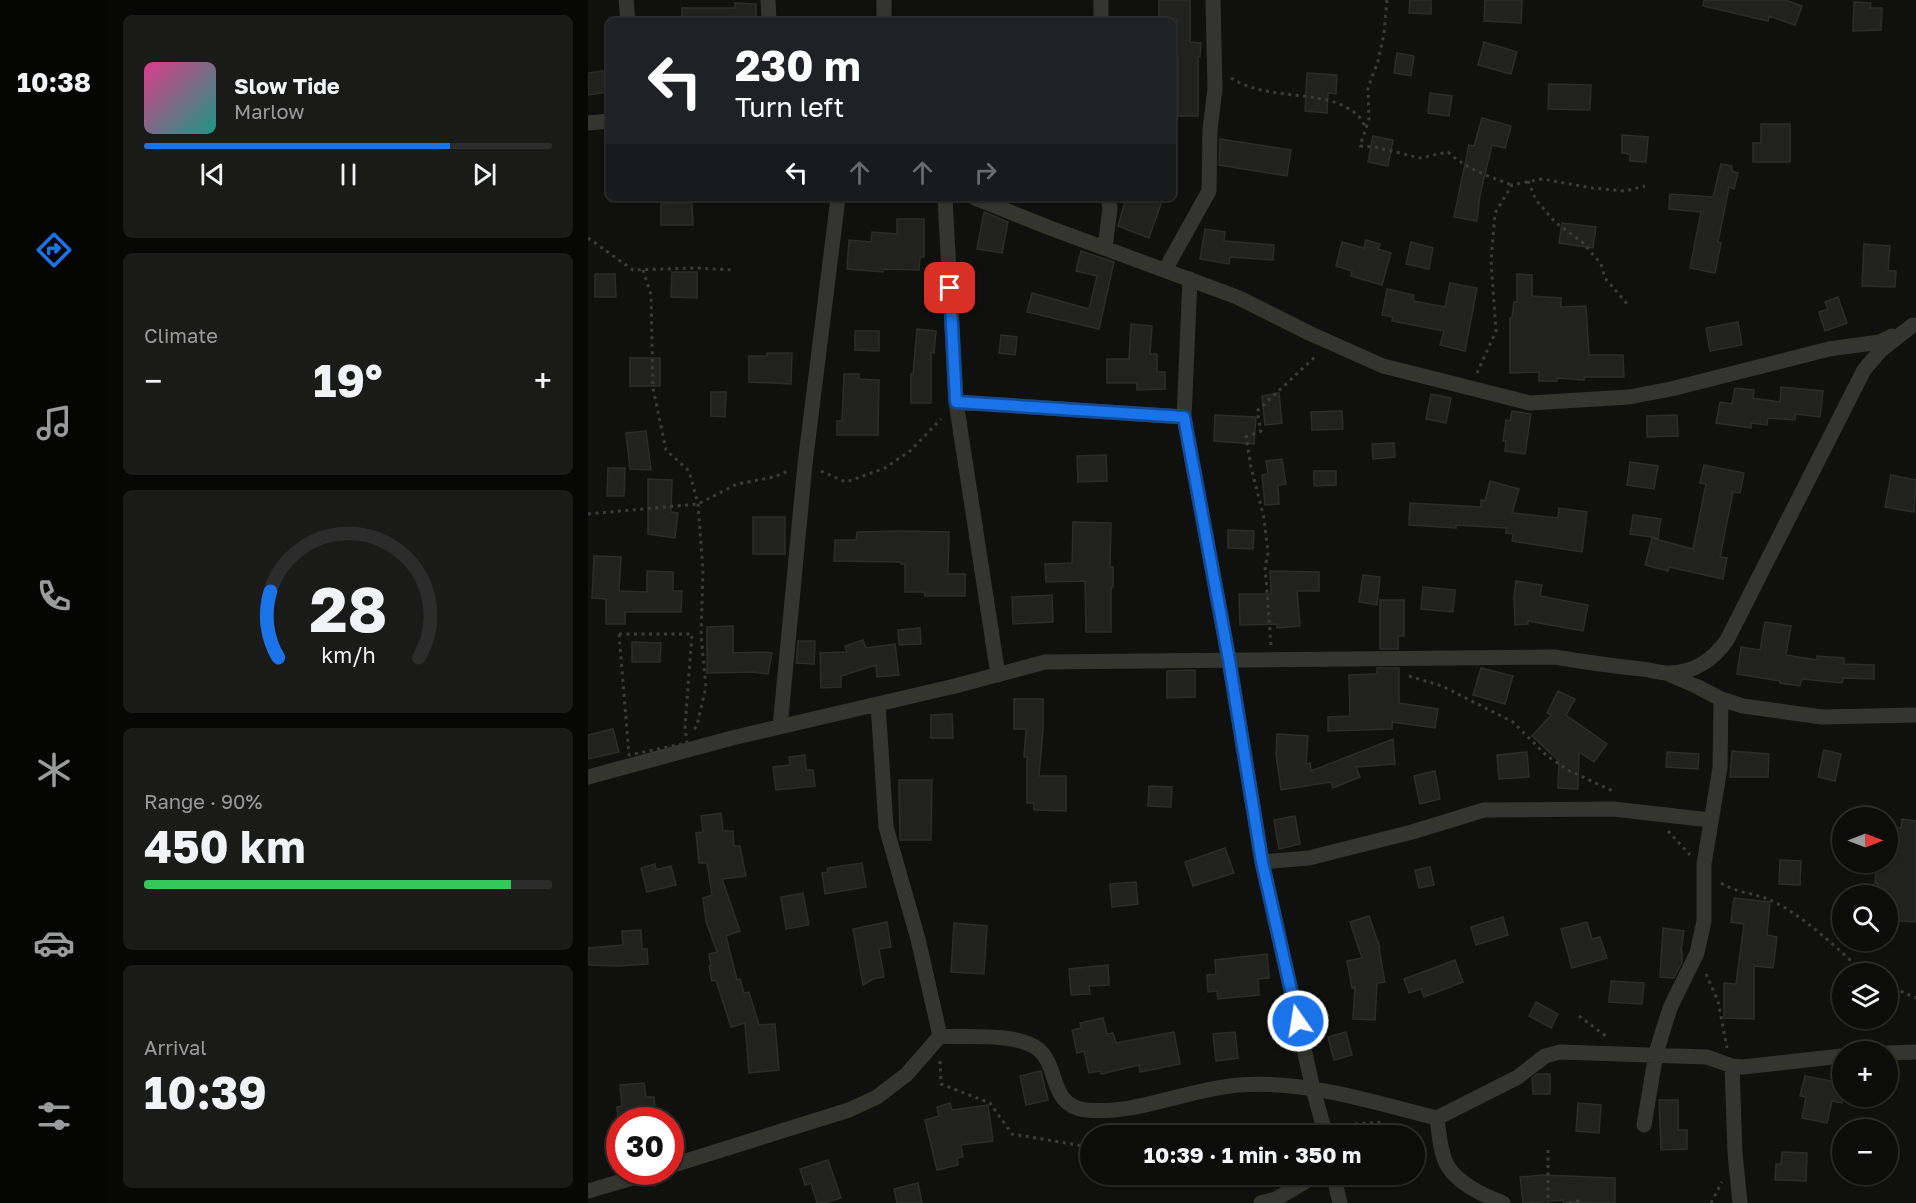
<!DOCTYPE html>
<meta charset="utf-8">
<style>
:root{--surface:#0c0c0b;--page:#1a1a19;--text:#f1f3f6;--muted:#9a9b9d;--line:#2c2c2c;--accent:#1a73e8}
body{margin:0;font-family:"Golos Text",sans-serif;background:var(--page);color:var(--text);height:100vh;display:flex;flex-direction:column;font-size:22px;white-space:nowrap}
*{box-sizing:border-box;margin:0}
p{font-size:20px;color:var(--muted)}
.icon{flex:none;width:33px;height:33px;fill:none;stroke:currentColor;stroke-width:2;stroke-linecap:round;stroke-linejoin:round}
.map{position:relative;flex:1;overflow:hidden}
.details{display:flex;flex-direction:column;gap:15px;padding:15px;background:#070706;width:480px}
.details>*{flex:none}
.top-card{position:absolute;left:18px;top:18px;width:570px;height:183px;border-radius:9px;box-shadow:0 2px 4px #0004,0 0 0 2px var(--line);background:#202124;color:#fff;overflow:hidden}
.needle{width:39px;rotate:90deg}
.fabs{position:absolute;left:1244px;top:807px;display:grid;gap:12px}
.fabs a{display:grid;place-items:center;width:66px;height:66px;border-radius:50%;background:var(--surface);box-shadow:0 2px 4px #0004,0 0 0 2px var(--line);font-size:30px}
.speed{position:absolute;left:18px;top:1107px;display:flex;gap:12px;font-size:30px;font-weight:700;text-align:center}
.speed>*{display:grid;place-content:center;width:78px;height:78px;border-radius:50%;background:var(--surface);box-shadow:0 2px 4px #0004,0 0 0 2px var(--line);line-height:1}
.speed .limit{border:9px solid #d22;background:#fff;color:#111}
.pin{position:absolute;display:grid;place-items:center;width:51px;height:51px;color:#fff;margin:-26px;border-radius:12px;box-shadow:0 3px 9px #0006}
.me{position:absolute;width:66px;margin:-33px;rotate:347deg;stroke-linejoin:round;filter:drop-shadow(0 0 4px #0008)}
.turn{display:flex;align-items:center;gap:21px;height:126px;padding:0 30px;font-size:27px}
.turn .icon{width:78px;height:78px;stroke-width:2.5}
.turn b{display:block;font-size:42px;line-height:51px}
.lanes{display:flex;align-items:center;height:57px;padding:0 30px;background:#0003;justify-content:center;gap:30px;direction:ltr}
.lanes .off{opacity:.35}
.big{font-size:45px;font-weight:700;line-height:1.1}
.details .tile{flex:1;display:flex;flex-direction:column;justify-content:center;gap:9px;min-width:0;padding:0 21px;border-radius:9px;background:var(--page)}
.details .dial{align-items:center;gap:0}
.dial svg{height:156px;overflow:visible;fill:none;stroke:var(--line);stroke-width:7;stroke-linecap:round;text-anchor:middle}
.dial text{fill:var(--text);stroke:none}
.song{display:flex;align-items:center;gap:18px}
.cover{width:72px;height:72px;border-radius:9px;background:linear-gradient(135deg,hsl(330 70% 55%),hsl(170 70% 35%))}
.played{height:6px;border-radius:3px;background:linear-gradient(90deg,var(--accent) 75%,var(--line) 75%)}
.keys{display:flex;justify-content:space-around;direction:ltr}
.heat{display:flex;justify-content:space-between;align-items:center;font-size:33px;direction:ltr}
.charge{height:9px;border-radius:4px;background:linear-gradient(90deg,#34c759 90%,var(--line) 0)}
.trip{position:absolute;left:492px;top:1125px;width:345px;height:60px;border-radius:30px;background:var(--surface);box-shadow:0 2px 4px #0004,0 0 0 2px var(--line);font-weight:700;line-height:60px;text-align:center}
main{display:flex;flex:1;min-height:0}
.menu{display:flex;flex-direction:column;width:108px;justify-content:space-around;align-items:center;background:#050504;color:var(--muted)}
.menu .icon{width:42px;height:42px}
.menu .selected{color:var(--accent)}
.menu b{font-size:27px;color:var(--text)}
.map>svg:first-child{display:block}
.building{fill:#21211f;stroke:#2c2c29;stroke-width:1.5}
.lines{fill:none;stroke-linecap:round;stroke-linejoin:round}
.path{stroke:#3c3b36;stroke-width:3;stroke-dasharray:3 4.5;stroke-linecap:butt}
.street{stroke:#353530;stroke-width:15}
.route-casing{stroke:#114b97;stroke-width:15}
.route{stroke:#1a73e8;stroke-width:10}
</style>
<main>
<nav class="menu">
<b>10:38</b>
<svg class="icon selected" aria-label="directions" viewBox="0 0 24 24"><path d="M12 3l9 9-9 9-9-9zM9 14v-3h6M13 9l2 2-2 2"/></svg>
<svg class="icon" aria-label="music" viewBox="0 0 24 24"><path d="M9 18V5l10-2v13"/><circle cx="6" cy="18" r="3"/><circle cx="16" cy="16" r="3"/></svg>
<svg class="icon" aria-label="phone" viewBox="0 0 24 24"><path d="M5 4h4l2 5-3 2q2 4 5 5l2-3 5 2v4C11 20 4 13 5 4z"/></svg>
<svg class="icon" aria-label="climate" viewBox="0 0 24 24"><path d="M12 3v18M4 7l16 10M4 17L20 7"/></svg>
<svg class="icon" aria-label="car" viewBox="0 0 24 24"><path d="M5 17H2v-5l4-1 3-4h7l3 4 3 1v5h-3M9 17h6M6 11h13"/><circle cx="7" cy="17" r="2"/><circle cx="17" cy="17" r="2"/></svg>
<svg class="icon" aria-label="filters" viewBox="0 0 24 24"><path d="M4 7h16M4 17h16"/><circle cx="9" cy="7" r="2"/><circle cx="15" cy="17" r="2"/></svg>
</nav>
<section class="details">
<div class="tile">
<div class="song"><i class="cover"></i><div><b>Slow Tide</b><p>Marlow</p></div></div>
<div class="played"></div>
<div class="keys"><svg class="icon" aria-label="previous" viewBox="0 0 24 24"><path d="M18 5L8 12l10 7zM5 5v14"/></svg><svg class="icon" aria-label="pause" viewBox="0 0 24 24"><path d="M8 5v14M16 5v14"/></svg><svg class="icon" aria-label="next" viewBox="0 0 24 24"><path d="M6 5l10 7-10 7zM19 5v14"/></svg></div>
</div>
<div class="tile"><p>Climate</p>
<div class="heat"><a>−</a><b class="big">19°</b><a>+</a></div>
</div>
<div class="tile dial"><svg viewBox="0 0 100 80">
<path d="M14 69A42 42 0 1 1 86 69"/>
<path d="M14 69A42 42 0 0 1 10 35" stroke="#1a73e8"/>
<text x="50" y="56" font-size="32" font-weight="700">28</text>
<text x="50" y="72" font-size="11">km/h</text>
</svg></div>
<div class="tile"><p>Range · 90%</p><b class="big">450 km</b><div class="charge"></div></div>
<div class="tile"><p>Arrival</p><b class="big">10:39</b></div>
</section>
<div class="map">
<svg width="1328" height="1203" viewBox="0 0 1328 1203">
<rect width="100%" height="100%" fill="#10100f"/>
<!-- building -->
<path class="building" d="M571,0H602V42L613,43L612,57H610V116H590V55H586L589,19H571Z
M822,0H843V14L821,13Z
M897,0H934L933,23L896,21Z
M1116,0H1197L1214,6L1207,25L1181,16L1180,21L1115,6Z
M1266,2L1283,3L1282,8H1294L1293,30L1265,31Z
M147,3L168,4V21H94V8H147Z
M896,42L929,52L923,74L890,65Z
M809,53L826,56L823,76L806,73Z
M21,70V92L0,95V73Z
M719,73L749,75L748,94L740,93L739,113L717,111Z
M961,84L1003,85L1002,110L960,109Z
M842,93L864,96L861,116L840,113Z
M894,118L923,126L917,148L904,145L892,195L889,221L866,217L881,145L886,146Z
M1173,124H1202V162H1165V143H1173Z
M1034,135L1060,137L1058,162L1042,161V154L1034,153Z
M785,136L805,140L800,166L780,162Z
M632,139L703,150L699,176L631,165Z
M1133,164L1144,166V171L1150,173L1146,189L1141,187L1130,242L1133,243L1127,273L1102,268L1113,212L1081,209L1082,194L1125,197Z
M538,198H575L561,238L530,226Z
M104,203L105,225H73V204Z
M396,212L420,222L414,253L389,249Z
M309,219H336V257H332L331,270L296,269L295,272L259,269L261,240L283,242L284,232L309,234Z
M974,223L1008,227L1005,248L971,243Z
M617,229L637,232L636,241L686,245L685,260L642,257L641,264L612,259Z
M778,240L792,244L790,249L803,253L794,285L763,276L764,271L748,266L754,242L776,248Z
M823,242L845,248L841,269L818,264Z
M1276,244L1302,246L1300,271H1308L1307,287L1274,286Z
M493,251L526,262L511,329L439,312L444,293L501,309L509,276L488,271Z
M84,272H109V298L83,297Z
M7,274H27L28,297H7Z
M929,274L944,275V296L973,298V307L998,306L1001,355H1035L1036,377H996V380L969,378V381H951V372L922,373V318H924L926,302H929Z
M862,283L889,288L877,351L852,345L856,331L804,321L805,317L794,315L799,289L826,295L825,301L857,307Z
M1250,297L1259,323L1237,331L1231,312L1240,309L1237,302Z
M1150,322L1154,345L1122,351L1118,328Z
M543,324L564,326L562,354H569V372H577V389L549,390V383H519V359H541Z
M329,329L348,331L346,353L343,352V403H323V374H325Z
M267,331H291V351L267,350Z
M413,335L429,337L427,355L411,353Z
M179,353H204L203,384L161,382V356H179Z
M42,358H72V386H42Z
M256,374H271V379L291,380L290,435H249V421H254Z
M1193,387L1235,391L1232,417L1207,414V420L1180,418L1179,425L1163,423V428L1128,423L1132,402L1144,404L1147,388L1166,390L1165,398L1192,402Z
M123,392H138L137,417L123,416Z
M691,393L694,423L677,425L674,396Z
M843,394L863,398L858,423L838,419Z
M754,411L755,429L724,430L723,412Z
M924,411L943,414L937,454L917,451L918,441H915L918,420L922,421Z
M627,415L668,417L666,444L626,441Z
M1089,415L1090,436L1059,437V416Z
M58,431L63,470L42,469L38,433Z
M806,443L807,457L785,459L784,444Z
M518,455L519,481L490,482L489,456Z
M694,459L698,484L690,485L691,504L677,505L674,475L680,474L678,461Z
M1042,462L1070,466L1066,489L1039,485Z
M1116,465L1156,473L1152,493L1145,492L1132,557L1139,558L1135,579L1081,567L1080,571L1057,565L1064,538L1105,549L1118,484L1112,483Z
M20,468H37L36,496H19Z
M726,471H748V485L726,486Z
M1303,475L1328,480L1326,512L1297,507Z
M60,479L84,480L83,512L90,513L87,538L60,534Z
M902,481L931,489L924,513L970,518L971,508L999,512L994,552L924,541L925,534L918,533V528L868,525V528L821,525L822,503L893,507V500L897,501Z
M1045,515L1073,519L1070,538L1042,534Z
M165,517H197V554H165Z
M485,522L523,523L522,567H525V587H523V632H498L497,581L458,582L457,564L484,563Z
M640,530L666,531L665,549L640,548Z
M314,531L361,532L360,574H377V596H337V592H317V564H313V562L246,561L247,540H268L269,532Z
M6,556L33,557L31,591L59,592V571L85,572V591H94L93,612H37V624H18V599L4,598Z
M682,571L731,572V591H709L712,626L689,628V624L652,625L651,594H683Z
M775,575L792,577L789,605L771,602Z
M928,581L954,585L952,596L1000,605L995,631L940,621V624L927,625L926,597Z
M835,587L867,590L865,612L833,609Z
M464,595L465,622L425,624L424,597Z
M792,600H816V636H810V649H792Z
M1177,622L1203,626L1198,655L1229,660V656L1256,658V664L1286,665V679L1255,678L1254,683L1214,679L1212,686L1192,683V681L1149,674L1153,647L1172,650Z
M145,626V653L176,652L184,653L180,674L164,672L119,673V627Z
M332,628L333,644L311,645L310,630Z
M275,640L278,648L307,644L311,675L289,677L288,665L253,676V687L233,688L232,653L259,652L257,646Z
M210,641H227L226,664L208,663Z
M44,642L73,643L72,662H44Z
M789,668H811V703L850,709L847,728L804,722V729L740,731V717L762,716L761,675L789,674Z
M893,668L925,676L917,704L885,695Z
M607,670V697L579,698V671Z
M970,691L987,699L978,715L1019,744L1006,762L991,752L990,789L970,788L971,761L944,736L963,715L959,713Z
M426,699H455V730L451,776H478V811L446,810V803H439V757H436L438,729H426Z
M364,714L365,738H343V715Z
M25,729L31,752L0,759V735Z
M689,734L720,736L718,764L722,763L723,771L805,739L807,764L768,767L772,777L745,788L743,782L693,790L688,755Z
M1236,750L1253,754L1247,781L1230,777Z
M1144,751L1181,754L1180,777H1142Z
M939,752L941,777L911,779L909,755Z
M1079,752L1111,754L1110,769L1078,767Z
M217,755L218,770H225L227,786L188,790L185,767L202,765L201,757Z
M847,771L852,799L832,804L826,776Z
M311,780H344L343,840H312Z
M561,786L584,787L583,807L560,806Z
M133,813L135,831H145L146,846H152L158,876L134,879L152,931L138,936L149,980L152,979L156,993L161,992L171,1025L187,1024L191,1070L161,1073L157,1023L143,1027L128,980L124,981L121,966H123L121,954L129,952L118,921L115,898L124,895L119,863H111L108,833L115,832L113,816Z
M707,816L712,844L691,849L686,820Z
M1314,819L1328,821V922L1299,920V896H1289L1290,883H1287L1289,862H1299V826L1313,828Z
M637,848L646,873L605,886L597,862Z
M1192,860L1213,861L1212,885L1191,884Z
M274,863L278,887L237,894L234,873L240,872L239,868Z
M67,864L68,870L83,866L88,885L59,892L53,868Z
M842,867L846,885L831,888L827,870Z
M548,882L550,904L524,907L522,884Z
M215,893L221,925L198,929L193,897Z
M1146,898L1182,902L1179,935L1189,937L1185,968L1166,966V1019L1136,1018V983L1148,984L1156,924L1143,922Z
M781,916L792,948L791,949L797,982L789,983L787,1020L765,1019L767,987L764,988L759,961L774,958L762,922Z
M915,917L920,935L888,945L883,927Z
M299,922L303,947L291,949L296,977L285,979L275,985L265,929Z
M999,922L1004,939L1012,937L1019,958L984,968L973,929Z
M366,923L399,926L396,974L363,972Z
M1075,928L1096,931L1093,951H1094V962L1086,978L1072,977Z
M53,930L54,949H59L60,964L29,966L0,965V948L35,945L34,931Z
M679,954L681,978L670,979L671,995L630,999L629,991L620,992L619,975L628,974L627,960Z
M867,960L875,982L836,997L833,989L821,993L816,979Z
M520,965L521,985L501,986L502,994L483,995L481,969Z
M1023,981L1056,983L1054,1004L1021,1002Z
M948,1002L970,1014L963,1028L941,1016Z
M515,1018L519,1034L525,1033L528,1043L586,1032L592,1064L552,1072L551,1065L513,1074L512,1071L501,1073L496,1051L489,1053L484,1030L493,1028L492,1023Z
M647,1032L650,1058L628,1061L625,1034Z
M758,1032L764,1055L746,1060L740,1037Z
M453,1071L460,1100L438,1105L432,1076Z
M949,1074H962V1094H945L944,1078Z
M1217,1076L1254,1083V1103L1244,1101L1239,1123L1214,1118L1218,1097L1212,1096Z
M56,1083L58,1097H66L68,1120H30L29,1107L34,1106L32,1085Z
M1071,1100H1090V1130H1099V1149L1073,1150Z
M362,1103L364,1110L400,1105L405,1141L373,1145L375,1157L369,1158L370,1165L349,1170L337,1120L351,1116L349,1107Z
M990,1103L1013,1105L1011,1133L988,1131Z
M1194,1152L1219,1153L1218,1181L1187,1180L1188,1164H1193Z
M240,1160L253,1198L236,1203H229L223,1183L217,1185L212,1169Z
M955,1175L1027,1178V1203L975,1202V1200L935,1203L932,1177Z
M330,1183L334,1203H309L306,1189Z"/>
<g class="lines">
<!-- path -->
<path class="path" d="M799,0L796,34L790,61L780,88L781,119L772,146L787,147L832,158L860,152C878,169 900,176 924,185
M643,78C683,103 733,87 767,113C772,116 775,123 778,128
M940,181L948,200L967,222L994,242L1013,264L1017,278L1040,305
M0,238L45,270L108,268L145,270
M55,270L63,295L65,388L78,450L101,471L110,504L115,571L113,635L118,687L109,725L105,732
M889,373L908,331L903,261L907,213L924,185L954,179L1004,188L1037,191L1057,186
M233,471L258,482L297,468L322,451L353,419
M0,514L110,504L149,484L186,477L200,471
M31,634H104L97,727L99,743L41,755Z
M683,645L677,567L680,553L676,518L663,467L658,437L673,431L669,411L729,355
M821,676L854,686L925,722L959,756L980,770L1027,792
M1080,831L1102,855
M1133,883C1147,892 1163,893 1177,898C1212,911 1250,950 1278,974
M1118,974L1130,1001L1139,1048
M1299,985L1328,998
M991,1016L1019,1037
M352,1061L353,1084L402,1103L424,1134L502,1147
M752,1125L796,1122
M549,1136L562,1132L718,1127
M960,1150V1203
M981,1203L990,1201L991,1203
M1123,1203L1134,1182"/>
<!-- street -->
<path class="street" d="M38,0L40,21
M180,0L181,21
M296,21V0
M513,21V0
M0,123L21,121
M357,198L368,402
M387,198L462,228L649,297L721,333L795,366L942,403L1041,397L1083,389L1241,349L1292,342L1304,336
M517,247L522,208L520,198
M577,270L621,191L622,129L627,89L625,0
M596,417L602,279
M1078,673L1110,687L1133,699L1155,706L1234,717L1328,715
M410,675L368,402L596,417L641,660L674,862
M290,704L298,827L330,939L352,1036
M192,727L217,464L250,198
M0,777L144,738L367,686L457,662L967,657C996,662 1024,666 1054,669C1063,670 1072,673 1081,673C1106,673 1126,659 1139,640L1276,370L1293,350L1325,325
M1299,1053L1328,1052
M1144,1066L1147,1153L1152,1203
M849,1118L930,1077L957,1056L972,1052L1119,1057L1144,1066L1155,1067L1254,1056
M1056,1125L1068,1053L1082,1008L1109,953L1116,921V864L1132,768L1133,699
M738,1136L725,1089L674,862L721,858L824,832L896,810L1025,809L1122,820
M82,1166L261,1110L289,1097L319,1074L352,1036C379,1038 427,1032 450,1049C472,1067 460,1105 498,1110C548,1115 600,1089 651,1085C718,1080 785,1102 849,1118C851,1133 852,1151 859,1165C870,1184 895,1195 915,1203
M745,1174L752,1203
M0,1191L65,1172
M673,1203L688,1199L730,1174"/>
</g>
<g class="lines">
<defs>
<path id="route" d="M362,288L368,402L596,417L641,660L674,862L710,1021"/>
</defs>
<!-- route casing -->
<use href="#route" class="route-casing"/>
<!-- route -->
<use href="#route" class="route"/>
</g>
</svg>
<div class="fabs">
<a><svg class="needle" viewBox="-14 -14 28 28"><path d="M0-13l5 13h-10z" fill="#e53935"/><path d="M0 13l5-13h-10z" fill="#9a9b9d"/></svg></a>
<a><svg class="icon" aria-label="search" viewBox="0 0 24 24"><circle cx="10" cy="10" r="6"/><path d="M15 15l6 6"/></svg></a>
<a><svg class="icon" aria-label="layers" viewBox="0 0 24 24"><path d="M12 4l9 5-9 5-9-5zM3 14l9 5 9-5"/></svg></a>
<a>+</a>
<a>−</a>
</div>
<div class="speed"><div class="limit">30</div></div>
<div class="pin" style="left:362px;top:288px;background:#d93025"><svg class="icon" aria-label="arrive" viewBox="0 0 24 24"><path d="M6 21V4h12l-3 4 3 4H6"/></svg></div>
<svg class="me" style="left:710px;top:1021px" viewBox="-20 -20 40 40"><circle r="17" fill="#1a73e8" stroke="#fff" stroke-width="3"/><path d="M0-11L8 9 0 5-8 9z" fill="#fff"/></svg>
<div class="trip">10:39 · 1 min · 350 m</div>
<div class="top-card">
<div class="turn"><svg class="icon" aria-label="left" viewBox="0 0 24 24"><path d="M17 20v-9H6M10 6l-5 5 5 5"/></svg><div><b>230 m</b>Turn left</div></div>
<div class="lanes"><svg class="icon" aria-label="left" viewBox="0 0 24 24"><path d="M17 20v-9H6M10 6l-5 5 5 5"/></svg><svg class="icon off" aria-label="ahead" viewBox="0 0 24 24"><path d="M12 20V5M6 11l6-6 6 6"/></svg><svg class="icon off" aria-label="ahead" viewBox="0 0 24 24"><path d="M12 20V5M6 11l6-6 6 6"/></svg><svg class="icon off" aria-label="right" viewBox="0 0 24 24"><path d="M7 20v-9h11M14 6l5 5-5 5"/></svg></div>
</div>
</div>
</main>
